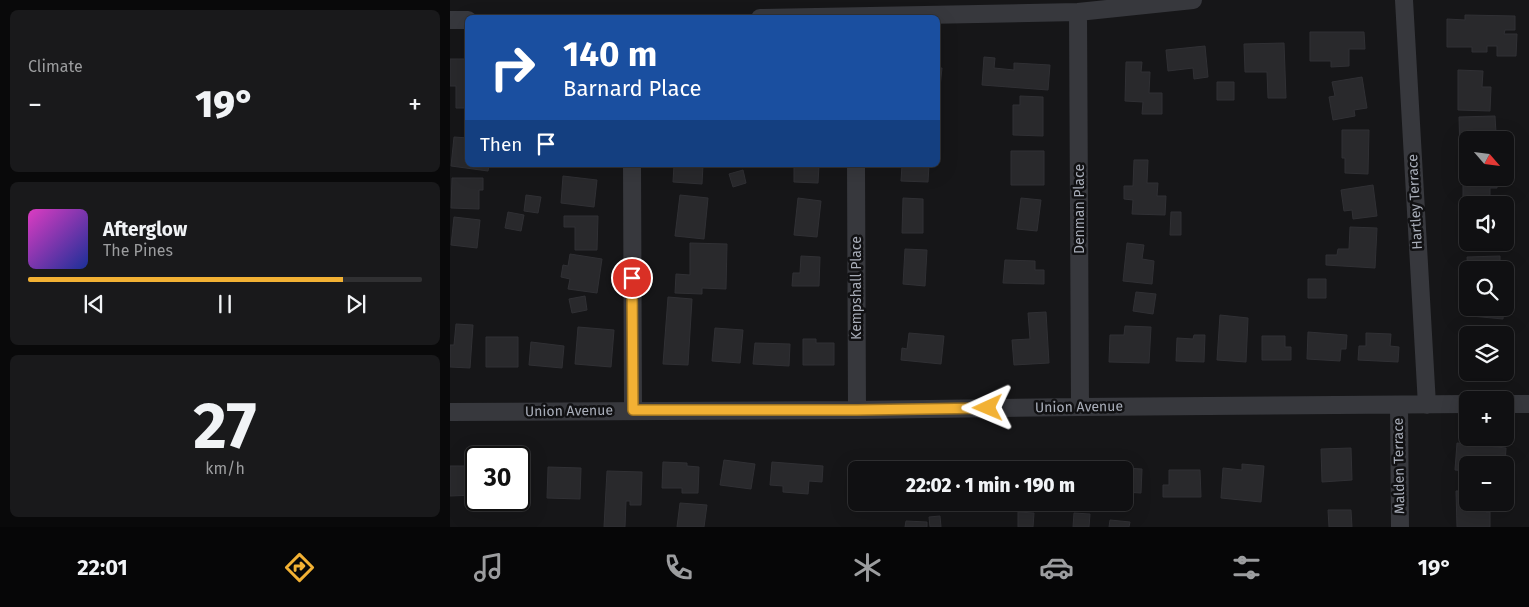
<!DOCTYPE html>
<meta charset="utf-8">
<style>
:root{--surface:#101012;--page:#19191b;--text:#f1f3f6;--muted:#9c9d9f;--line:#303032;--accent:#f2b134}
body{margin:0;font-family:"Fira Sans",sans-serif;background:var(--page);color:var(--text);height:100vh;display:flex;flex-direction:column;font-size:19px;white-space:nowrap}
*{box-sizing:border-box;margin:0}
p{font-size:16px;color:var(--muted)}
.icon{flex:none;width:28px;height:28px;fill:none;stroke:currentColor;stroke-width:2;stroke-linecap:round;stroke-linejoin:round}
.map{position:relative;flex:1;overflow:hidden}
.panel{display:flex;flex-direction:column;gap:10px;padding:10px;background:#09090a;width:450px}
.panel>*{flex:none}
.guide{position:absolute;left:15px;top:15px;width:475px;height:152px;border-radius:8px;box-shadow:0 5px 20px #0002,0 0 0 1px var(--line);background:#1a4fa0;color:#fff;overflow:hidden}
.needle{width:32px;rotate:118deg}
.tools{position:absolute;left:1009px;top:131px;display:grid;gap:10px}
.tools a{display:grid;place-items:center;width:55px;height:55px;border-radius:8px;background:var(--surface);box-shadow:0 5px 20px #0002,0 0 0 1px var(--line);font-size:25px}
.speed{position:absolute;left:15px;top:446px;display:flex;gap:10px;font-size:25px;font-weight:700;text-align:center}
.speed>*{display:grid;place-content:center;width:65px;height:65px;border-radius:50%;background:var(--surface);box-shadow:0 5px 20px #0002,0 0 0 1px var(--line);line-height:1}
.speed .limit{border:2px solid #111;border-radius:8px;background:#fff;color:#111}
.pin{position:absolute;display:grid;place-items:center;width:42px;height:42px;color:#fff;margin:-21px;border:2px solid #fff;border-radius:50%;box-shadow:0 1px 5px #0007}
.me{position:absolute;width:55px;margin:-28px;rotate:269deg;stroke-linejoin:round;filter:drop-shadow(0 0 4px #0008)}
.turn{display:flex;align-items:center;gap:18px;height:105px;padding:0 15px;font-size:22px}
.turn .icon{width:65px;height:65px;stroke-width:2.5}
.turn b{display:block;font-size:35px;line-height:42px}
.then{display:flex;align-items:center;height:48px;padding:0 15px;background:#0003;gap:10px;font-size:19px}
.big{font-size:38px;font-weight:800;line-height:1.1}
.panel .widget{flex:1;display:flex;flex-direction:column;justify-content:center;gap:8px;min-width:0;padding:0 18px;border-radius:8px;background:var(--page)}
.panel .dial{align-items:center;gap:0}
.dial b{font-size:65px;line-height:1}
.song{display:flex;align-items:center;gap:15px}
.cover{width:60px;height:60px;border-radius:8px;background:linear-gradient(135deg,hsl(310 70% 55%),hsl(230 70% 35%))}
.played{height:5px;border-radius:2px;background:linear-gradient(90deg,var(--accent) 80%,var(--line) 80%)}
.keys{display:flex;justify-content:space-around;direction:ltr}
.heat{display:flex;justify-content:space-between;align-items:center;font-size:28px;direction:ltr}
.trip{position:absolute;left:398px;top:461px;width:285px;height:50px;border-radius:8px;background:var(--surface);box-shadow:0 5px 20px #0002,0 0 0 1px var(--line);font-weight:800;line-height:50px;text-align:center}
.dock{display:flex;height:80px;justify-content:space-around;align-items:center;background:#060607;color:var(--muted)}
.dock .icon{width:35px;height:35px}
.dock .active{color:var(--accent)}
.dock b{font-size:22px;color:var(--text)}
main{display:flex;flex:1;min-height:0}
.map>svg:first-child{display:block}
.building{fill:#29292c;stroke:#303034}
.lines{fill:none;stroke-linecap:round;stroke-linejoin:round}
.minor{stroke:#37383d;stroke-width:18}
.route-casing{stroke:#9d7322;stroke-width:12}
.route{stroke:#f2b134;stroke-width:9}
.labels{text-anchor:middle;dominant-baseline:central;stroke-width:5;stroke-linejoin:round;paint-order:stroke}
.street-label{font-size:14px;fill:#a8adb8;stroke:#111113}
</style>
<main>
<section class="panel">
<div class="widget"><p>Climate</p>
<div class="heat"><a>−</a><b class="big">19°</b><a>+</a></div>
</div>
<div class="widget">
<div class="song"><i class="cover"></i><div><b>Afterglow</b><p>The Pines</p></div></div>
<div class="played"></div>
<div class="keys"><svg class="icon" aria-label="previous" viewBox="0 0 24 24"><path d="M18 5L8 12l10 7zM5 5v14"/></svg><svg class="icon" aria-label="pause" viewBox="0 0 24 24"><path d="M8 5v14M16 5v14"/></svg><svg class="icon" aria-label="next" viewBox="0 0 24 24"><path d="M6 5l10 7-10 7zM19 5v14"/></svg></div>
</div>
<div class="widget dial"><b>27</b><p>km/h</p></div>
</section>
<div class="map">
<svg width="1079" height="527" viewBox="0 0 1079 527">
<rect width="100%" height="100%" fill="#161618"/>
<!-- building -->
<path class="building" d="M1015,15L1065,16V30H1055L1054,34H1067L1066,56H1047V46H1037V52H1022V47H997V19L1015,20Z
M860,32H914L915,49H899V66L881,67V61H860Z
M834,43L836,98H818L817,72H795L794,44Z
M755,46L758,77L744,79L743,68L718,71L716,50Z
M534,57L545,58L544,68L564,70V63L600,65L598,90L532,85Z
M0,59H18V108H6V86H0Z
M676,62H692L691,72H700L699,93H712V114H692L693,102L675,101Z
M488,68H492L490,87H488Z
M1008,70L1033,71L1032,87H1041L1040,111L1008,110Z
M912,77L917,108L904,110L905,116L883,120L879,97L885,96L882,82Z
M767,82H784V100H767Z
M570,96L593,97V136L563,135V105H570Z
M1045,116L1046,133H1038L1039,140H1018V152L1010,153L1009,117Z
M892,130H919L918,174L895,173V158H892Z
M4,137L18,138V165H39L38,171L1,166Z
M561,151H594V185H561Z
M684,160H698L697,183H708L707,196H716L715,215L682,214L683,200L674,199V186H683Z
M224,165H253L252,184L223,182Z
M344,165H369L368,183L344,182Z
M452,165H479L478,182L451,181Z
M293,170L296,183L283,187L279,174Z
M1013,170H1018V178H1047V188H1040V199H1013Z
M113,176L147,180L144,207L111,203Z
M2,178H33V190H29V209L1,208Z
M923,185L927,216L903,219L902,210L894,211L891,190Z
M76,195L91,197L88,213L74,211Z
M230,195L258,198L254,239L225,236Z
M348,198L371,201L367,237L344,235Z
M453,198L473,199V233H452Z
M571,198L591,200L587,231L567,229Z
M58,212L74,215L71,231L55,228Z
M721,212H731V235H720Z
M114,216H148L147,250H125V227H114Z
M4,217L30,220L27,248L1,245Z
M900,227L927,228L925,268L876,265V255H887L888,249H899Z
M1014,231H1018V242H1029L1015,243Z
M240,243L277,244L276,289L252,288V294L225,293L226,274L240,275Z
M677,243L694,245L692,259L704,261L702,284L673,281Z
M455,249L477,250L475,286L453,284Z
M120,254L152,259L147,293L118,289L120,279L111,277L113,265L118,266Z
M351,256L370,257L369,286H342L343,273H350Z
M1050,256V270H1018V271L1017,257Z
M555,260L585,261V270H594V284L553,283Z
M858,279H876V298H858Z
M686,292L706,294L703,314L683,311Z
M135,296L137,310L122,313L119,299Z
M218,297L242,299L238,365L213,364Z
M1022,308H1054L1053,319L1021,316Z
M596,312L599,363L564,365L562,340L580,339L578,313Z
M770,315L798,318L796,362L767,360Z
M6,324L23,325L20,368L0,367V345H4Z
M675,326L701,327L699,363L659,362L660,335H674Z
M128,327L164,330L161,367L125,364Z
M265,328L293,330L290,363L262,361Z
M858,332L897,335L896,349H891L890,361L857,359Z
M459,333L494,336L491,364L451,360L452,348L457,349Z
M916,333L941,334L940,346L949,347L948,362L908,360L909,346H916Z
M744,335H755L754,362L726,361L727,338L743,339Z
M812,336H835V347H841V360H812Z
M36,337H68V367H36Z
M353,339H366V343H384V365H353Z
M81,342L114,346L112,368L79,365Z
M305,343L340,344L339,366L303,364Z
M1007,443L1056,448L1055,465L1040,463V465H1018V471L1005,470Z
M901,448L902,480L872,482L871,449Z
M274,460L305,464L301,489L270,485Z
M213,462L237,463V466L249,467L248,493H232V488H212Z
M322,462L373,466L372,482L359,481L358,494L333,492V486L320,485Z
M792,464L814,466L811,502L771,498L773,468L792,470Z
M0,466H24L25,495L0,496Z
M98,467L131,468L130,499L97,498Z
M431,467L467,470H431Z
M500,467L517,468V470H499Z
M656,467L692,469L691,493L674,492V470H656Z
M719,470H750L751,497H713V485H719Z
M157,471L192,472L191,505H180V501H176L175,527H154Z
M1006,491H1018V502H1036V512H1040V527H1007Z
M230,503L257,505L254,527H227Z
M878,510H901L902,527H879Z
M568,512L584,513L583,527H568Z
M624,513L640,514L639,527H623Z
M490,516L491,527H480L479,517Z
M660,520L680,522L679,527H659Z
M456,521L477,522V527H455Z"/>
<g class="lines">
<!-- minor -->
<path class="minor" d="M954,0L977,405
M628,12L630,407
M310,18L628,12L743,0
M0,20H18
M182,165L183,410
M406,165L407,410
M1055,404H1079
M949,405L950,527
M0,412L407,410L630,407L1018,404"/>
</g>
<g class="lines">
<defs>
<path id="route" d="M182,278L183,410H407L538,408"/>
</defs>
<!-- route casing -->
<use href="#route" class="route-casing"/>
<!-- route -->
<use href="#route" class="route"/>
</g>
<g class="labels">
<!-- street labels -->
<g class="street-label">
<text transform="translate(965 202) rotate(-93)">Hartley Terrace</text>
<text transform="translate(629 209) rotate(-90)">Denman Place</text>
<text transform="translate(406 288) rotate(-90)">Kempshall Place</text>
<text transform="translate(629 407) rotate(-1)">Union Avenue</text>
<text transform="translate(119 411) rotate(-1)">Union Avenue</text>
<text transform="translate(949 466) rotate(-91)">Malden Terrace</text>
</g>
</g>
</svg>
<div class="tools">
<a><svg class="needle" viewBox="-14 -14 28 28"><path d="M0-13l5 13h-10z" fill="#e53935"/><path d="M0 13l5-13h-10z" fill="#9c9d9f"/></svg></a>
<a><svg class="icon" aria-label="sound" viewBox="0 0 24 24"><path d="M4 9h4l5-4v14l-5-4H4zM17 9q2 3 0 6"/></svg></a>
<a><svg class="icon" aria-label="search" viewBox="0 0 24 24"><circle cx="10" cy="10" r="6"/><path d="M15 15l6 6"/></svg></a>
<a><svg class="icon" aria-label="layers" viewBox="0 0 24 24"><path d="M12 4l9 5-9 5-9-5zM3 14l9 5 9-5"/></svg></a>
<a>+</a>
<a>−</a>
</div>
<div class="speed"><div class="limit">30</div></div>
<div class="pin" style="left:182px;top:278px;background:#d93025"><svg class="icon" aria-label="arrive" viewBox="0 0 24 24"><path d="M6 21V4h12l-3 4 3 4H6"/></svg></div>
<svg class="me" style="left:538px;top:408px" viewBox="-20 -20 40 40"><path d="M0-17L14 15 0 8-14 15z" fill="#f2b134" stroke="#fff" stroke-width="4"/></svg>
<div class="trip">22:02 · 1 min · 190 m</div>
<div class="guide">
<div class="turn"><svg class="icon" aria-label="right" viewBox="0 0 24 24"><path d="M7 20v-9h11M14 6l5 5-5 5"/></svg><div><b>140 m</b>Barnard Place</div></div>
<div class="then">Then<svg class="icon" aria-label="arrive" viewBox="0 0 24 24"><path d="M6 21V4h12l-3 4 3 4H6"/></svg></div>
</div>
</div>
</main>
<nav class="dock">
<b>22:01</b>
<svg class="icon active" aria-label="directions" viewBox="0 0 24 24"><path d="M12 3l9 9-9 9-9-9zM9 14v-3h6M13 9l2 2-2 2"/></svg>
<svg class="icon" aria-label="music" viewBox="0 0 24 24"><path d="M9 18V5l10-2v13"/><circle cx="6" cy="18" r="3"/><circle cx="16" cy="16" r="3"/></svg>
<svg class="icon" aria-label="phone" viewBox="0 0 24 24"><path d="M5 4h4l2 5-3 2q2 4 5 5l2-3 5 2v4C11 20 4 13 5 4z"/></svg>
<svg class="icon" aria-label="climate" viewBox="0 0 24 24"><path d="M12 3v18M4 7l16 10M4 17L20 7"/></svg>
<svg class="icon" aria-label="car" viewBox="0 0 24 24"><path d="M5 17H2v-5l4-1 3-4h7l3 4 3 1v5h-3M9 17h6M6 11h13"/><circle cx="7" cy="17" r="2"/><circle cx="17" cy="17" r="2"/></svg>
<svg class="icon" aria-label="filters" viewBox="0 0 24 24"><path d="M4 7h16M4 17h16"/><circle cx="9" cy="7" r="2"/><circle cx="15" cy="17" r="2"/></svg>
<b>19°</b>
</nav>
